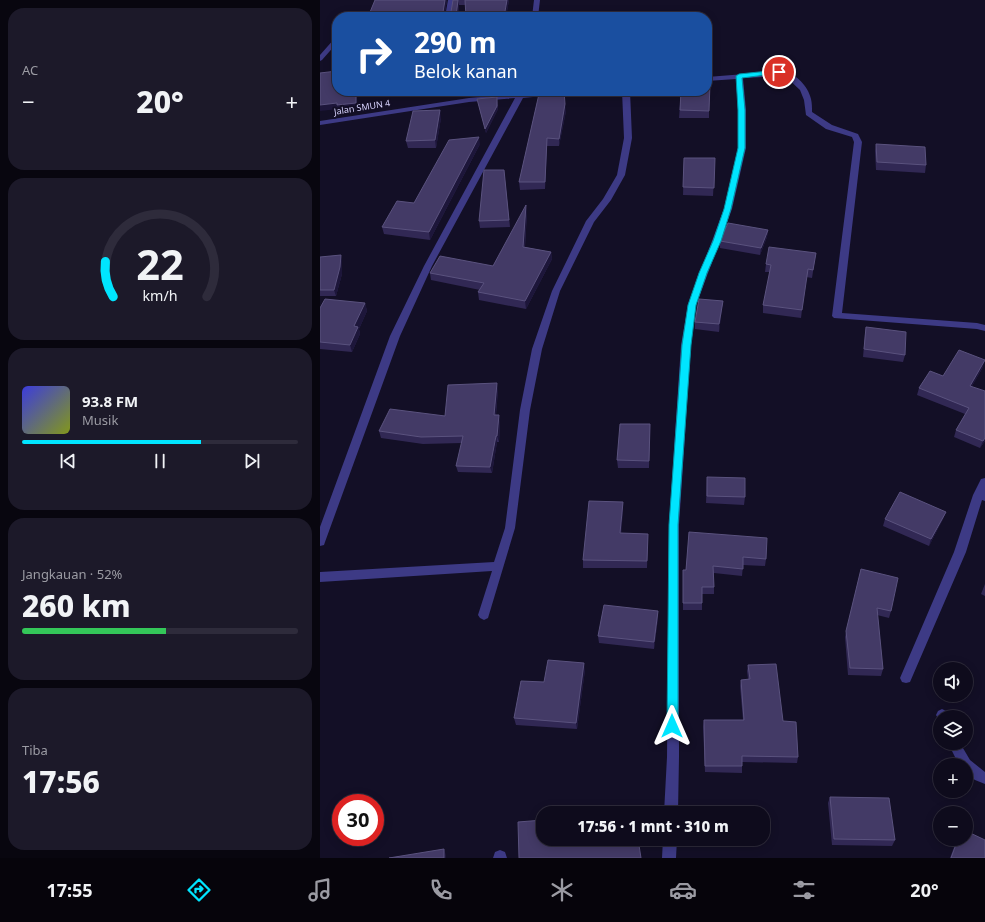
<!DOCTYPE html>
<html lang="id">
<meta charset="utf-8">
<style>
:root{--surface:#0e0b1c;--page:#1c1929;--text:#f1f3f6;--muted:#9b9ba3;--line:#2e2b3b;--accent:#00e5ff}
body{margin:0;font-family:"Noto Sans",sans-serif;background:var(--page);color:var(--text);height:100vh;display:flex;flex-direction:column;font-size:15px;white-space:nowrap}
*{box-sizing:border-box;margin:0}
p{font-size:13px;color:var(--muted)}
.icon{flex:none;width:22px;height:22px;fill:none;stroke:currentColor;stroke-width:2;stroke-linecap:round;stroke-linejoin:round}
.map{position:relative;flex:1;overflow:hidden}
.panel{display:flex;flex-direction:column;gap:8px;padding:8px;background:#08060f;width:320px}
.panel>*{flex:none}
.banner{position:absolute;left:12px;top:12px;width:380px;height:84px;border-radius:16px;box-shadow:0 2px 10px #0003,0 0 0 1px var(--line);background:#1a4fa0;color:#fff;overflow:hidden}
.tools{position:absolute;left:613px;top:662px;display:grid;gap:8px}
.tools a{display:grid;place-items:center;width:40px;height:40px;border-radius:50%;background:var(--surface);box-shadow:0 2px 10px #0003,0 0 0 1px var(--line);font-size:20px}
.speed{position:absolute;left:12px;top:794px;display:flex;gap:8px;font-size:20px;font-weight:700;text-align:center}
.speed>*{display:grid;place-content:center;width:52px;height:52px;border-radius:50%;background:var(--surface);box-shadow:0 2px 10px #0003,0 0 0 1px var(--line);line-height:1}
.speed .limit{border:6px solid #d22;background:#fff;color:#111}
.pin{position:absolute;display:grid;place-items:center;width:34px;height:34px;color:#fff;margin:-17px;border:2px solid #fff;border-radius:50%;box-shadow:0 1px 4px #0007}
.me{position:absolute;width:44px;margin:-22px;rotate:0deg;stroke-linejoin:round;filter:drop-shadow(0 0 3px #0008)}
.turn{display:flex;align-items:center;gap:14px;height:84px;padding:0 16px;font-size:18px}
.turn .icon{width:52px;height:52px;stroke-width:2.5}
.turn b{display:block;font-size:28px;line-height:34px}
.big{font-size:30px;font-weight:800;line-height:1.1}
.panel .widget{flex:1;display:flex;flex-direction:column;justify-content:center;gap:6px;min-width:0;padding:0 14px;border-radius:16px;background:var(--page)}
.panel .dial{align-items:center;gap:0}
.dial svg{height:104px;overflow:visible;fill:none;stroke:var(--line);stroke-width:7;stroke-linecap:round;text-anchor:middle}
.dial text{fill:var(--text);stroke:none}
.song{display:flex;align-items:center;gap:12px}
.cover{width:48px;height:48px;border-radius:6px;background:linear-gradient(135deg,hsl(240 70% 55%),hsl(70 70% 35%))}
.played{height:4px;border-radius:2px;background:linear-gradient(90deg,var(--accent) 65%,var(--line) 65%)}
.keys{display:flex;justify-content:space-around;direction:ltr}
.heat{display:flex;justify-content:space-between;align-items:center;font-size:22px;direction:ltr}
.charge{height:6px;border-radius:3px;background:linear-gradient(90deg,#34c759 52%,var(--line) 0)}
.trip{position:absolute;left:216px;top:806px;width:234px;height:40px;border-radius:16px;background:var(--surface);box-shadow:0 2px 10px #0003,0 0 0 1px var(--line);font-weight:800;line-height:40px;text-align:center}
.tab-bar{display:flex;height:64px;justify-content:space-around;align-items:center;background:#06040b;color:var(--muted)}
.tab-bar .icon{width:28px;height:28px}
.tab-bar .selected{color:var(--accent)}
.tab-bar b{font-size:18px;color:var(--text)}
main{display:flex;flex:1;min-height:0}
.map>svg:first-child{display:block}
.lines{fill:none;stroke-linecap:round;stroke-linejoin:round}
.minor{fill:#3d3a85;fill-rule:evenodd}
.wall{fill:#312854}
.shaded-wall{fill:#1d163a}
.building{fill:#433a66;stroke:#5a527e}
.route{fill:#00e5ff;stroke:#0095a6}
.labels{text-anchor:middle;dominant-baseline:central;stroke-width:4;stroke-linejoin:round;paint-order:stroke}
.far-street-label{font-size:9px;fill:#d9d4ff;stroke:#130f26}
</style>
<main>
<section class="panel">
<div class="widget"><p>AC</p>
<div class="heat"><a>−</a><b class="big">20°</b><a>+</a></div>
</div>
<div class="widget dial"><svg viewBox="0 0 100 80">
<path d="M14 69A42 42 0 1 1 86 69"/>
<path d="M14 69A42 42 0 0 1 8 42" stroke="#00e5ff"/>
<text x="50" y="56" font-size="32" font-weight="700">22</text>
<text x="50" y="72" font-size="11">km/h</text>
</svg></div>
<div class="widget">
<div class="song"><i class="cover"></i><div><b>93.8 FM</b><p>Musik</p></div></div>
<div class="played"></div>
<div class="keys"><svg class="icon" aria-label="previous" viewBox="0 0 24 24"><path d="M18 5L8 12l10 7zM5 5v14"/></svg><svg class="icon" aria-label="pause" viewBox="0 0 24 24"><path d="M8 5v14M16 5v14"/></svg><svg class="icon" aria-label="next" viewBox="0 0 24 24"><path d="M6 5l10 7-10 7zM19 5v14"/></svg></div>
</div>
<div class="widget"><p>Jangkauan · 52%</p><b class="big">260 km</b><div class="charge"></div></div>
<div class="widget"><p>Tiba</p><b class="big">17:56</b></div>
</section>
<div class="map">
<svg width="665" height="858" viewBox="0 0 665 858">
<rect width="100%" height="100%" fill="#130f26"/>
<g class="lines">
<!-- minor -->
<path class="minor" d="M128,0H134L131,17H125Z
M214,0H220L218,17H212Z
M17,37V43L2,60L0,61V55L15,38Z
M464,71C476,74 488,86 491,99C492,103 492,108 492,112L512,125L538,134L542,142L522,313L657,323L665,325V331L657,329L514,318L512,316L534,142L532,137L506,129L486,115L484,100L480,90L465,76L423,78L426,110V148L412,209L376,305L371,345L359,525V757L358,813H344L347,757L349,525L361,345L368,305L404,209L418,148V110L416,79L387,81V77Z
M197,91H205L204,93L257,91L253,93L203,98L112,266L80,336L5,542L4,545L0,546V527L70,336L104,266L195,98L149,102L0,125V121L149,98L197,94Z
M302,91H310L312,138L305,175L291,200L274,222L240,291L222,349L210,410L195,528L168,618L164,620L160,618L158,615L172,571L0,582V572L174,562L185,528L200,410L212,349L232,291L266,221L283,199L297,175L304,138Z
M665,478V501L662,500L646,552L590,682L586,683L582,682L580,678L634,552L653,495L661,479Z
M622,709L626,711L629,717H620V722L616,715L618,711Z
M628,743H640L650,760L665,772V784L655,780L646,773V765H639Z
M343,839H357L356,858H342Z
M180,850L185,852L187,858H173L175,852Z"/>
</g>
<!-- wall -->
<path class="wall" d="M55,0H127L125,12H131L133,0H189L186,17H146V5H139L138,17H48Z
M154,91H176V94L156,96Z
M361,91L389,111V118H359Z
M219,94L246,111L239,146H227L225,189L200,190L199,182Z
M177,97L178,109L166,133L157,99Z
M121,118L116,148H88L86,141Z
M160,144L110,240L64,234L62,227L94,203Z
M556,144L606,165L605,173L556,170L555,151Z
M364,158H395L393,196L363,195Z
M184,170L190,227L160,228L159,221Z
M207,213L205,247L231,252L232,259L206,309L159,300L158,292L160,290L111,280L110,273L173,266Z
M448,230L447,237L440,255L400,248V241Z
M496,253L492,278L486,277L481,318L443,313V305L450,272H445L446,264Z
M0,257L22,261V274L16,296H0Z
M403,301L402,308L399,332L375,329V322Z
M45,303L47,311L39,329L40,334L32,352L0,349V308Z
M546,327L585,355L583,362L543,357L545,334Z
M663,367L652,386L665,441L660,448L634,437L636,430L645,414L597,395L599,388L623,376Z
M178,390L176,415L180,422L179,442H177L172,473L138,472L136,466L142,443L103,444L61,438L59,431L125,416Z
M330,424L329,468H298L297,460Z
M387,477L425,497L424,505L386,503Z
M303,502V509L301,533L328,534L327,568H263V560Z
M626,512L623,519L609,546L563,526L565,519Z
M369,532L446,559L445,566L423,565L422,576L394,573V594H382V610H363V570H366Z
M541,569L571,611L569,618L557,615L563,669L561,676L528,675L525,637Z
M665,584V596L661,594Z
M338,611V618L334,649L279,643L278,636Z
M428,665L463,721L478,757L477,763L422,762V773L385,772L383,727L384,720H423L420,686L421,680L428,679L427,671Z
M265,670L257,729L196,725L194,718L224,682Z
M510,797L575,840L572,846L512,845L508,803Z
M637,839H646L665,858H630Z"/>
<!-- shaded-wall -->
<path class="shaded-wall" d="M125,0H127L124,17L123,12Z
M138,0L139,5L138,17H136Z
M187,0H189L186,17H184Z
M36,91H37V109L19,111L18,109L0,111V105L17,103Z
M245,104L246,111L239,146V139Z
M177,106L178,109L166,133L165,129Z
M120,110L121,118L116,148L115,140Z
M159,137L160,144L110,240L109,232Z
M227,138V146L225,189V182Z
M206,205L207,213L204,254L203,247Z
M448,230L447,237L440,255L441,248Z
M231,252L232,259L206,309L205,301Z
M21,255L22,261V274L16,296L14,290Z
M403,301L402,308L399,332V324Z
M45,303L47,311L39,329L40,334L32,352L30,345L34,326Z
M665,360L663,367L648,393L650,386Z
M177,383L178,390L175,422L174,415Z
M179,415L180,422L179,442L177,436Z
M176,436L177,442L172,473L170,467Z
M665,438V441L660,448L663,441Z
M303,502V509L301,541L300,533Z
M626,512L623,519L609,546L611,539Z
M338,611V618L334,649V642Z
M264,663L265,670L257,729L256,723Z
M124,849L126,855V858H124Z"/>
<!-- building -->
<path class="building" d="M55,0H125L123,12H131L133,0H138L136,17H48Z
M145,0H187L184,17H146Z
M17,71V91H36V103L17,105V103L0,105V73Z
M387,83H390L389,111L360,110L361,91H387Z
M222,91H244L245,104L239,139L227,138L225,182H199L219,94L222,95Z
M177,97V106L165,129L157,99Z
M120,110L115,140L86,141L93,111Z
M159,137L109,232L62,227L77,201L94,203L129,140Z
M556,144L605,147L606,165L557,162Z
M364,158H395L394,188L363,187Z
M164,170H184L189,220L159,221Z
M206,205L203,247L231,252L205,301L158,292L164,283L110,273L120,256L173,266Z
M408,223L448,230L441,248L400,241Z
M449,247L496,253L493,270L488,269L482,310L443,305L451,265L446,264Z
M21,255L20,267L14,290H0V257Z
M5,299L45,303L34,326L38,327L30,345L0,342V308Z
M379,299L403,301L399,324L375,322Z
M546,327L586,332L585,355L544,349Z
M639,350L665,360L650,386L665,391V438L663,441L636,430L649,408L599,388L610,371L623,376Z
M177,383L174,415H179L177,436H176L170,467L136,466L143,436L101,437L59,431L70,409L125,416L128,385Z
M300,424H330L329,461L297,460Z
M387,477L425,478V497L387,496Z
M580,492L626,512L611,539L565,519Z
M269,501L303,502L300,533L328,534L327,561L263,560Z
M369,532L447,538L446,559L423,557V569L393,566L394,587H382V603H363V570H366Z
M541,569L578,578L571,611L557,608L563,669L530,668L526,631Z
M284,605L338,611L334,642L278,636Z
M228,660L264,663L256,723L194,718L201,681L224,682Z
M456,664L463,721L476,722L478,757L422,756V766H385L384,720H424L421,680L430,679L428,665Z
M510,797L569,798L575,840L514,839Z
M223,820V839H318L321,858H199L198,822Z
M646,831L665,840V858H631L638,839H646Z
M124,849V858H69Z"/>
<!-- route -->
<path class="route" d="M459,70L462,72L461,73L422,78L425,110V148L411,209L401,241L387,273L376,305L371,345L358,525V726L356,729L352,731L349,729L347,726L349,525L362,345L368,305L379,273L393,241L404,209L418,148V110L416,76L419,74Z"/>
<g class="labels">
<!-- far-street labels -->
<g class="far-street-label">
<text transform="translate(42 107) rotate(-9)">Jalan SMUN 4</text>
</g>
</g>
</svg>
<div class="tools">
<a><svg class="icon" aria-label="sound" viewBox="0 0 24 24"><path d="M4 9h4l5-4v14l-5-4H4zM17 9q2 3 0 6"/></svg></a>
<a><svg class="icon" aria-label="layers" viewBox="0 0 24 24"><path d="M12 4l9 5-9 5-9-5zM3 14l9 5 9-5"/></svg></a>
<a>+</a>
<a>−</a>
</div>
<div class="speed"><div class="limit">30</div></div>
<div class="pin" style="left:459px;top:72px;background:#d93025"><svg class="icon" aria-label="arrive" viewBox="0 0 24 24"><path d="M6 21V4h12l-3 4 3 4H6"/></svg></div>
<svg class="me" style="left:352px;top:726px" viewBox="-20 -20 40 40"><path d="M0-17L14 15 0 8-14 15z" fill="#00e5ff" stroke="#fff" stroke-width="4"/></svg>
<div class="trip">17:56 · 1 mnt · 310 m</div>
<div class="banner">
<div class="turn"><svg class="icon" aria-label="right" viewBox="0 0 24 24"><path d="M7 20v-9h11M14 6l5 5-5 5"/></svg><div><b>290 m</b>Belok kanan</div></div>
</div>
</div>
</main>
<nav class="tab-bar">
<b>17:55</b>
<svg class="icon selected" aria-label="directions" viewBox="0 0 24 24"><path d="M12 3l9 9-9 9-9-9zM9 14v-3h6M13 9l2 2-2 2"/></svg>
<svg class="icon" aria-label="music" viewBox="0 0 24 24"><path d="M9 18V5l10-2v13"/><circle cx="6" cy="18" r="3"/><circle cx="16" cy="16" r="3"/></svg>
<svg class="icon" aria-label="phone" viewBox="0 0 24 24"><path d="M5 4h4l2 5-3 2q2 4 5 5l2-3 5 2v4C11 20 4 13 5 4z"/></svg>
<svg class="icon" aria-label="climate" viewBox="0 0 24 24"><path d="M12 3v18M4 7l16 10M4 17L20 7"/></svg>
<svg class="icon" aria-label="car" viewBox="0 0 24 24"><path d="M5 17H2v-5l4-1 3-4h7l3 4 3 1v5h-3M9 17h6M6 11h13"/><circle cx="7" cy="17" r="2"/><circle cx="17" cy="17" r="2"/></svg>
<svg class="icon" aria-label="filters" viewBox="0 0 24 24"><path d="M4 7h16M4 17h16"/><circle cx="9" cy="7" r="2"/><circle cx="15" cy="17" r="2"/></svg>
<b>20°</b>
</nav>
